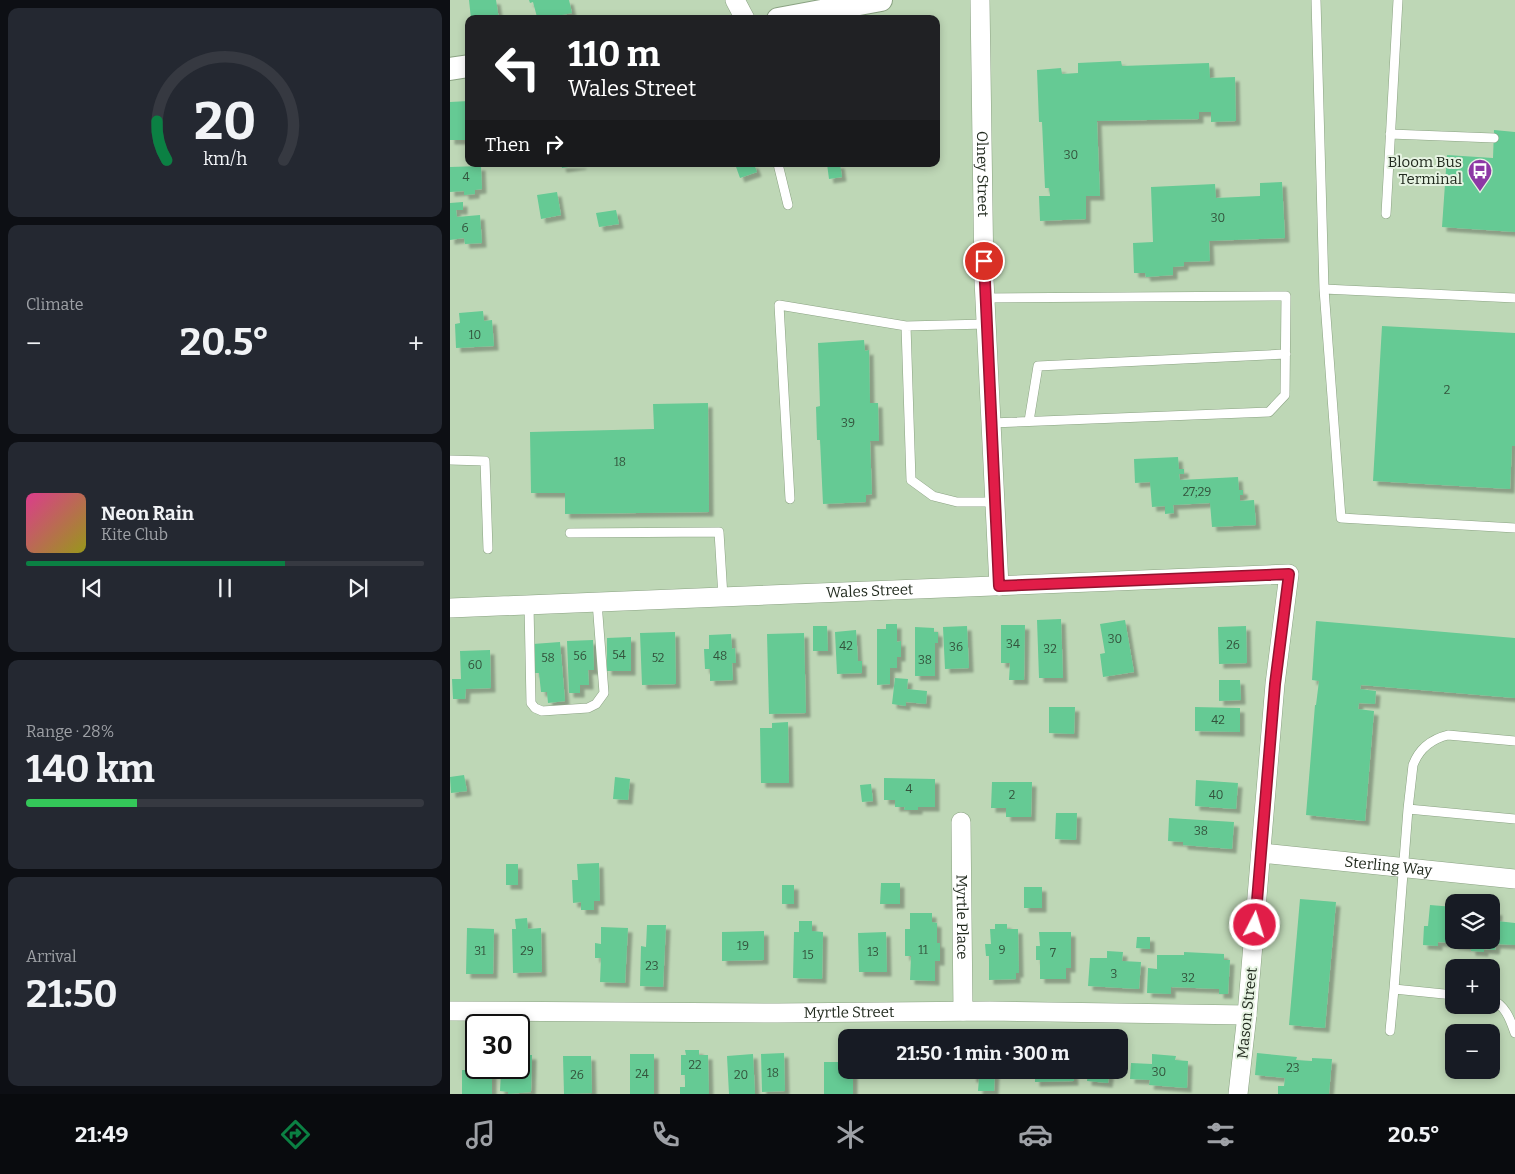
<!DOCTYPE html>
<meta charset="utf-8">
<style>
:root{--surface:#171b24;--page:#242831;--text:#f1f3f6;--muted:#9ea1a6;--line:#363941;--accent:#0b8043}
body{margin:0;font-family:Bitter,serif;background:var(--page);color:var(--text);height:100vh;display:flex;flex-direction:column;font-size:19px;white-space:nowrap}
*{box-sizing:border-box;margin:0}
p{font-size:16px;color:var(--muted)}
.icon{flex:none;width:28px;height:28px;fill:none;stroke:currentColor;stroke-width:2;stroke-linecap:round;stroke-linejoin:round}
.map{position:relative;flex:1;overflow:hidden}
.sheet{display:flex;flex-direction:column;gap:8px;padding:8px;background:#0d0f14;width:450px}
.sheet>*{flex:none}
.guide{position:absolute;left:15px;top:15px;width:475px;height:152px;border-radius:10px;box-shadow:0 2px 8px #0003;background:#202124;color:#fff;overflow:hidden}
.buttons{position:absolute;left:995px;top:894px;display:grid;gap:10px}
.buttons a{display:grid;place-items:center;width:55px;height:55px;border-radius:10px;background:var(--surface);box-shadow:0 2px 8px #0003;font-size:25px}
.speed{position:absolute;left:15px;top:1014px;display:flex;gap:10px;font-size:25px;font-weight:700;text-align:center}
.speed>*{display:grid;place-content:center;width:65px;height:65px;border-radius:50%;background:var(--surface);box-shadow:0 2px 8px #0003;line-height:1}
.speed .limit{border:2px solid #111;border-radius:8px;background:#fff;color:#111}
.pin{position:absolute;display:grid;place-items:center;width:42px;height:42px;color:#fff;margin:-21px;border:2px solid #fff;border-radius:50%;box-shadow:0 1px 5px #0007}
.me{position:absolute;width:55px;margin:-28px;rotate:5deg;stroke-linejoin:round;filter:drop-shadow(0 0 4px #0008)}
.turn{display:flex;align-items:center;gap:18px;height:105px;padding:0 20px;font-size:22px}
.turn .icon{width:65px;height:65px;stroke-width:2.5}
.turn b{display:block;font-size:35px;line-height:42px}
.then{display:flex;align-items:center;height:48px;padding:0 20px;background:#0003;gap:10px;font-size:19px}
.big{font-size:38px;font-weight:700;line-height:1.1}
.sheet .widget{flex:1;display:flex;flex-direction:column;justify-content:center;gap:8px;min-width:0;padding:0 18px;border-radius:10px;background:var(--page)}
.sheet .dial{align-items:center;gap:0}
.dial svg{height:130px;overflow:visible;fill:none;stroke:var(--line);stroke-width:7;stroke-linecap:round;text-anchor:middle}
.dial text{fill:var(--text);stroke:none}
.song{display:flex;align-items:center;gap:15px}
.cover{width:60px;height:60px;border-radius:8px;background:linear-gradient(135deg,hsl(330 70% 55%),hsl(60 70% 35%))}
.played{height:5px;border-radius:2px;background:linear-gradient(90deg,var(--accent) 65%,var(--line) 65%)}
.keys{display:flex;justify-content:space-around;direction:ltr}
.heat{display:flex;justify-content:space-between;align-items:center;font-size:28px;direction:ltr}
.charge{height:8px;border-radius:4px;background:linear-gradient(90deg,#34c759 28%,var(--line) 0)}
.trip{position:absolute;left:388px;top:1029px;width:290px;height:50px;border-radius:10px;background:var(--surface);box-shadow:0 2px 8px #0003;font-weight:700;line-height:50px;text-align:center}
.tab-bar{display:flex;height:80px;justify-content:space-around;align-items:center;background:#090b0e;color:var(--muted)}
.tab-bar .icon{width:35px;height:35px}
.tab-bar .on{color:var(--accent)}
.tab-bar b{font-size:22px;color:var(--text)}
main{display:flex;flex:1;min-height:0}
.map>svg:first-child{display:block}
.building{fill:#65ca94;filter:url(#shadow)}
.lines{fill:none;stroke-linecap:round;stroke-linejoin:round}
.service-casing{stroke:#8aa282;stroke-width:10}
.minor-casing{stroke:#8aa282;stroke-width:20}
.tertiary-casing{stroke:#8aa282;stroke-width:24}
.service{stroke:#fff;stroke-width:9}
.minor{stroke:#fff;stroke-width:19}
.tertiary{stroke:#fff;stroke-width:22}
.route-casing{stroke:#92132f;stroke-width:12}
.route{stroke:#e11d48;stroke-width:9}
.labels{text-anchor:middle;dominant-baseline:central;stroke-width:4;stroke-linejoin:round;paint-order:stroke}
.number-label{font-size:12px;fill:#33533c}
.poi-label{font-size:15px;fill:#222b1f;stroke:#e6f3e2;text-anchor:end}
.street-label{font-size:15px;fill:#222b1f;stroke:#e6f3e2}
</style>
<main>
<section class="sheet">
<div class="widget dial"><svg viewBox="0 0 100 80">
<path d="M14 69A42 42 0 1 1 86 69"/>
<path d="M14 69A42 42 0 0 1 8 45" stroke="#0b8043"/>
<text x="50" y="56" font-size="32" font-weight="700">20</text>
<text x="50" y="72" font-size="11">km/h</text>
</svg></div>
<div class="widget"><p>Climate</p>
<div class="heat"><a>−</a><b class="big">20.5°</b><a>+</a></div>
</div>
<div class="widget">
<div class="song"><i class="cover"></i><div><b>Neon Rain</b><p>Kite Club</p></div></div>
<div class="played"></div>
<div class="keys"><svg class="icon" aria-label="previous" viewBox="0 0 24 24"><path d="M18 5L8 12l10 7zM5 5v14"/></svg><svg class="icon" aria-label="pause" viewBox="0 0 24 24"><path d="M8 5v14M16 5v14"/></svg><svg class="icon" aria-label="next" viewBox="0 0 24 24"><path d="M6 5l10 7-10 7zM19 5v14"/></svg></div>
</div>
<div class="widget"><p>Range · 28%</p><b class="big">140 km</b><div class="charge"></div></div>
<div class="widget"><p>Arrival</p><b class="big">21:50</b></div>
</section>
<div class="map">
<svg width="1065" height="1094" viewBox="0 0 1065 1094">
<defs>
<filter id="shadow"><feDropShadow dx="4.5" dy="4.5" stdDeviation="1" flood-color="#0004"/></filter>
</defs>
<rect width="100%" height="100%" fill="#bed7b6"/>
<!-- building -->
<path class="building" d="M19,0H46L49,19H21Z
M79,0H119L122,13L91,19L90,16L87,17L83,2L80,3Z
M671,61L672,66L759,63L760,78L785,77L786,121L761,122V112H749V119L647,121L650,196H636V219L590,221L589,196H600L599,188H595L592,122H589L587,70L611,68L612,74L628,73V63Z
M19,101V140H0V102Z
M1044,130L1065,132V232L992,227L997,155L1043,158Z
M111,164H132V165L112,168Z
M285,164H304L307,172L290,178Z
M377,164H390L392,177L379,179Z
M31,166L32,189L25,190V194L14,195V191L0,192V167Z
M832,182L835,238L759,241L760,261L734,262V266L723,267V275L696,277L695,273H684L683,243L703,242L701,187L765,184L766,198L810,196V183Z
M107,192L111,215L91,219L87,195Z
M13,202V210H6L7,217L30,215L32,243L15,244L14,238L0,240V203Z
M166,210L169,224L149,227L146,213Z
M33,311L34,321L42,320L44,346L6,348L5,324L10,323L9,313Z
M932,326L1065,333V446H1062L1060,489L923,481Z
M414,340L415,351L419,350L420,403H428L429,441H420L422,494L416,495V502L373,504L370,440H367L366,407L370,406L368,343Z
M258,403L259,512L115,514V493H81L80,432L204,429L203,404Z
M728,457L729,469H734V474H729L730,480L788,477L789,490H793V495H790V501L804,500L806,525L762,527L760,503L723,505L724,513L715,514V506L702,507L700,482L685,483L684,459Z
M611,619L613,678H589L587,620Z
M675,620L684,672L653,677L650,654L655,653L650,624Z
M866,621L1065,638V698L911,685L910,689L926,691L925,704L909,703L908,709L924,711L915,821L856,815L865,705H866L869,681L862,680Z
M436,624H447V642L451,641V657H447V668H440V684L427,685V629H436Z
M551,625H575L574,680H559L560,663H551Z
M363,626H377L378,651H363Z
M517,626L519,668L495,669L493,627Z
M796,626L797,663L769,664L768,627Z
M465,627L484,628V632H488V643H485V676H465Z
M406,630L408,661H412V673L387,674L385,632Z
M225,632L226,684L192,685L190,633Z
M354,633L356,713L319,714L317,634Z
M281,634L282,649L285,648L286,663H282L283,680L260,681V669H255L254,649H259V635Z
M181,637V671H157V638Z
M143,640L144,670H138L139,685H130V693H119L117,641Z
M110,642L115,701L98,703L97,692H91L89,673H85L83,644Z
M40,650L41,688L16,689L15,699H3L2,679H11L10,651Z
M445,678L458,679L457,689L477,691L476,704L456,702V706L442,704Z
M769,680H790L791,700L769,701Z
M599,707H625L624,734L599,733Z
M745,707L790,708V732L745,731Z
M338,722L339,783H311L310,728H322V723Z
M14,775L17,791L1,793L0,777Z
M165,777L180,779L178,800L163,799Z
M434,778L485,779V807H468V810H454L455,807H445V800H434Z
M746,780L788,783L786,809L745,806Z
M542,782H582L581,817H556V808H541Z
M421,784L423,801L412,802L410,785Z
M606,813H627L626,840L605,839Z
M719,818L784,822L782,849L733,845V842L718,841Z
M149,863L150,901H144V910H131V902L123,903L122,880H128L127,864Z
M56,864H68V885H56Z
M431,883H450V904H430Z
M332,885H344V904H332Z
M574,887H592V908H574Z
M850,899L886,902L875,1028L839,1025Z
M980,905L1004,907V940H1041V910L1048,911L1047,921L1065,923V945L1046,944L1045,950L1034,949V952L1021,951V947L1003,945V943L988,942V946L973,945L974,926H978Z
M460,913H482V922L487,923V943H490V961H485V981L460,980L461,956H455V929H460Z
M77,918L78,929L91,928L92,972L63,973L62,929H66L65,919Z
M349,921H362V931L373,932L372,979L343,978L344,932H349Z
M545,924H557V929H568L569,973H566V979L539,980V956H536L535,944H541L540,929H545Z
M197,925H216L213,987L190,986L191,946L196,947Z
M151,927L178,928L175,983L150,982L151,958H145V943L151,944Z
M17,928L44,929L43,974H16Z
M314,931V960L272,961V932Z
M436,932L437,972H409L408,933Z
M589,932H621V968H616V979H590V960H586V946H590Z
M687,937H700V949L686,948Z
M657,951L673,952L672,961L691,962L689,989L638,986L640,958H657Z
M734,952L774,954V960H780L778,994H769V989L721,987V994L697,993L698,968L707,969V955H734Z
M235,1050H249V1055H258L259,1094H230V1087H235V1075H231V1055H236Z
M334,1053L335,1091L312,1092L311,1054Z
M807,1053L847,1057L846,1060L862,1061V1058L882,1059L879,1094H828V1086H834L835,1078L805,1075Z
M180,1054H204V1094H180Z
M303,1054L305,1094H279L277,1056Z
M702,1054L726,1056L725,1060L738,1061L737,1088L699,1085L700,1080L680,1079L681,1063L702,1064Z
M69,1055H82L81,1092L58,1094V1092L50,1091L51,1072H54V1068H69Z
M17,1056H26V1068H42V1094H12V1070H17Z
M113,1056H141L142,1093L114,1094Z
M374,1062H396V1070H403V1094H374Z
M522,1070H545L544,1091H528L529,1078H522Z
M585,1070H623L624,1081L585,1082Z
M638,1070H660L658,1083L637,1081Z"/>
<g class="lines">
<defs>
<path id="service" d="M866,0L874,289L891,518L1065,528
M940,134L1044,138
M328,164L338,205
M936,214L948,0
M874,289L1065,298
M535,298L836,296L835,395L819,412L541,423
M456,326L461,480L483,496L507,502H545
M579,421L588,366L836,354
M0,460L35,461L38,549
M340,499L329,305L456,326L536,324
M120,533L269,532L273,597
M79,605L81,703L85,708L92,711L138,708L146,704L154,693L147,602
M958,809L1065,819
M1004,995L944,989L958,809L963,765C969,749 982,739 998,735L1065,741
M1041,999C1056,1006 1060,1019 1065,1033
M940,1031L944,989"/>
<g id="minor">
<path d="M285,0L295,19"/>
<path id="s1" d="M530,0L534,280L549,586"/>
<path id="s2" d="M0,608L839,574L825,684L797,1015L788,1094"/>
<path id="s3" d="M511,822L513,1011"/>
<path id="s4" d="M811,853L1065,879"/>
<path id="s5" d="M0,1011L328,1013L540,1011L797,1015"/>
</g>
<path id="tertiary" d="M328,19L431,0
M0,69L19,66"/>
</defs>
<!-- service casing -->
<use href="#service" class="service-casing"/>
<!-- minor casing -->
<use href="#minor" class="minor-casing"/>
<!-- tertiary casing -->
<use href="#tertiary" class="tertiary-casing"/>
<!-- service -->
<use href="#service" class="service"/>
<!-- minor -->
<use href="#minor" class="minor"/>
<!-- tertiary -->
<use href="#tertiary" class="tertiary"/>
</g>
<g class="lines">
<defs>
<path id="route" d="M534,261L549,586L839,574L825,684L805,925"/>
</defs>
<!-- route casing -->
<use href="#route" class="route-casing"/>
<!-- route -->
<use href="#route" class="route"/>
</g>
<!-- icons -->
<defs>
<symbol id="bus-pin" viewBox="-11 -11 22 30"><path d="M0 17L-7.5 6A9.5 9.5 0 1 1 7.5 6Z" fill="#8d38a5" stroke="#e6f3e2"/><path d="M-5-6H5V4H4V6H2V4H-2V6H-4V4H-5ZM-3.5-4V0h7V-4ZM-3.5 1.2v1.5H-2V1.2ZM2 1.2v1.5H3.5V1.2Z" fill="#fff"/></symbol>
</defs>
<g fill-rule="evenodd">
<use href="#bus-pin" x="1016" y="157" width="28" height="38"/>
</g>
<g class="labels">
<!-- number labels -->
<g class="number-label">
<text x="621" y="155">30</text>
<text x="16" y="177">4</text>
<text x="768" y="218">30</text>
<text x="15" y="228">6</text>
<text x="25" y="335">10</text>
<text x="997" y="390">2</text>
<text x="398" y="423">39</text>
<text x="170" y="462">18</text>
<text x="747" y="492">27;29</text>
<text x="665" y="639">30</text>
<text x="563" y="644">34</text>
<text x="783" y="645">26</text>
<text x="396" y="646">42</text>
<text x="506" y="647">36</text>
<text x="600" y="649">32</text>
<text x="169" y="655">54</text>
<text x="130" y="656">56</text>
<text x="270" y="656">48</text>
<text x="98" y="658">58</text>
<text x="208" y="658">52</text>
<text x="475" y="660">38</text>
<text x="25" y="665">60</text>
<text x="768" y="720">42</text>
<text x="459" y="789">4</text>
<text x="562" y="795">2</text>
<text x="766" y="795">40</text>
<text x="751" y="831">38</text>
<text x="293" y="946">19</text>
<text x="473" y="950">11</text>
<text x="552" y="950">9</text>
<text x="30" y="951">31</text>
<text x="77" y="951">29</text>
<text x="423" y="952">13</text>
<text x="603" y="953">7</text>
<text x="358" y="955">15</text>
<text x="202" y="966">23</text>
<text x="664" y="974">3</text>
<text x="738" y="978">32</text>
<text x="245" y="1065">22</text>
<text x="843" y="1068">23</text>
<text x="709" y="1072">30</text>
<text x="323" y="1073">18</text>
<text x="192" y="1074">24</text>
<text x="127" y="1075">26</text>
<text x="291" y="1075">20</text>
</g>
<!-- poi labels -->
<g class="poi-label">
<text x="1012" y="162">Bloom Bus<tspan x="1012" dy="17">Terminal</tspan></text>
</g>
<!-- street labels -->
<g class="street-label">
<text stroke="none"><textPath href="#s1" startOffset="174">Olney Street</textPath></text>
<text stroke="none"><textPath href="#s2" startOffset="420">Wales Street</textPath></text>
<text stroke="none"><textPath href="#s4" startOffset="128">Sterling Way</textPath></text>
<text stroke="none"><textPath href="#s3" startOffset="95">Myrtle Place</textPath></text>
<text stroke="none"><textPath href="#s5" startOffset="399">Myrtle Street</textPath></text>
<text transform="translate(797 1013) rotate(-84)">Mason Street</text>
</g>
</g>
</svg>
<div class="buttons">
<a><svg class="icon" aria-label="layers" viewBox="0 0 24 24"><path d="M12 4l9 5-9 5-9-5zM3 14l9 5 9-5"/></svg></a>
<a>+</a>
<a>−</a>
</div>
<div class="speed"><div class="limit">30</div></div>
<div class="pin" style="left:534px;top:261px;background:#d93025"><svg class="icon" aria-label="arrive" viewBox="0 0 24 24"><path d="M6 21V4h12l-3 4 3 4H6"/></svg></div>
<svg class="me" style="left:805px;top:925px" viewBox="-20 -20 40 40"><circle r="17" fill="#e11d48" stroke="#fff" stroke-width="3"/><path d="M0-11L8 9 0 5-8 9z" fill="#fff"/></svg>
<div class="trip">21:50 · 1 min · 300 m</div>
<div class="guide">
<div class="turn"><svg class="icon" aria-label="left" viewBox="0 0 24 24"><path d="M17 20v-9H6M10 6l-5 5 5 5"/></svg><div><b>110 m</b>Wales Street</div></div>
<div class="then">Then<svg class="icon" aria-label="right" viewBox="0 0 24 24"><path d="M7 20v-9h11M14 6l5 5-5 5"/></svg></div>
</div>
</div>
</main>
<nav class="tab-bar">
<b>21:49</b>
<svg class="icon on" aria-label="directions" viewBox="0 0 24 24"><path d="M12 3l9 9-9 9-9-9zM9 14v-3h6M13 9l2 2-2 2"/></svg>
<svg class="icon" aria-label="music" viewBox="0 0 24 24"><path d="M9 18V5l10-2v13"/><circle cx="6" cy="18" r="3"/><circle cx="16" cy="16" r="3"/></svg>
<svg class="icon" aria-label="phone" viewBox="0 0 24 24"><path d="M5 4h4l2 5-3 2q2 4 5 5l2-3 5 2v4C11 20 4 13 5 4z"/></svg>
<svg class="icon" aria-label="climate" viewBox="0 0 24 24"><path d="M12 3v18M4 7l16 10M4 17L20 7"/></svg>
<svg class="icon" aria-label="car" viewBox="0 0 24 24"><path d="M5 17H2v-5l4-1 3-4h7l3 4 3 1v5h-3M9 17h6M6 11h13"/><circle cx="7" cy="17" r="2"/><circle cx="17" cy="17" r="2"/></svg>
<svg class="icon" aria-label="filters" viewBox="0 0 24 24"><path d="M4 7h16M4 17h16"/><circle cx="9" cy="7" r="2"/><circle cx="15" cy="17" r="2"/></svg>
<b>20.5°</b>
</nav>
